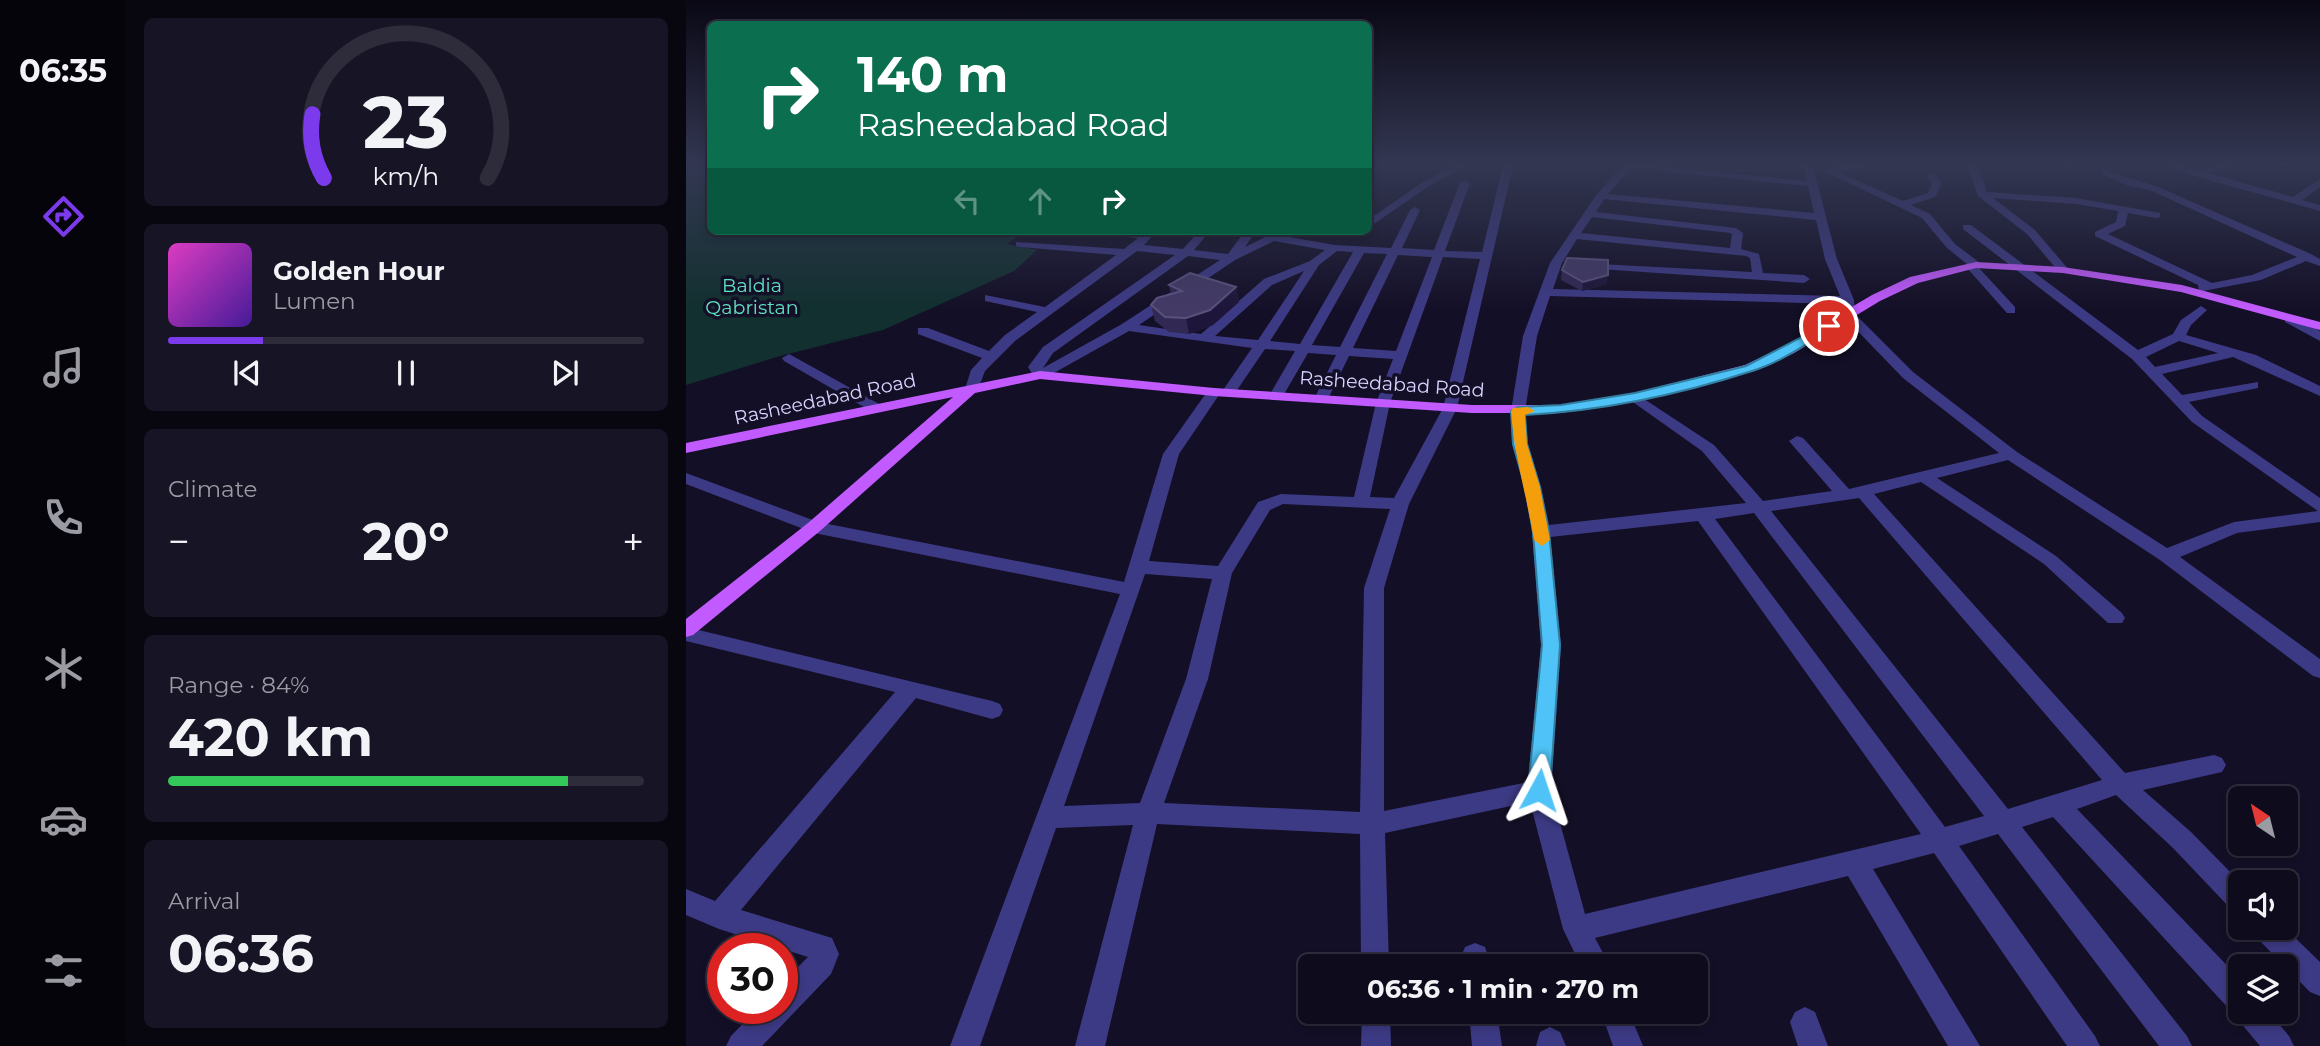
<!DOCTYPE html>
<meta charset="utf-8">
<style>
:root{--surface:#0e0b1c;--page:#171425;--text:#f1f3f6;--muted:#9b9ba3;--line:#2e2b3b;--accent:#7c3aed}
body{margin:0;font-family:Montserrat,sans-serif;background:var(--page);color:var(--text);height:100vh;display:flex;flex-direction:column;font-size:26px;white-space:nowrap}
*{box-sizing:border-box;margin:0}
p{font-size:23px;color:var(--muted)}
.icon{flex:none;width:38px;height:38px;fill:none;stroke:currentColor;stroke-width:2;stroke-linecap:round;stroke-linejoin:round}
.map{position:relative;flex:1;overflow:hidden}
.sheet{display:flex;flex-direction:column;gap:18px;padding:18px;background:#08060f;width:560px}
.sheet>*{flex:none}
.banner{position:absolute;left:21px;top:21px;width:665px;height:214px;border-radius:10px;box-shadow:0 4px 10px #0003,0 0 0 2px var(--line);background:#0b6e4f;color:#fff;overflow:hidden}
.needle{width:46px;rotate:325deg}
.controls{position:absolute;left:1542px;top:786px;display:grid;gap:14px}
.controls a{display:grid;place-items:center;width:70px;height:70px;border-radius:10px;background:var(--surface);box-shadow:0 4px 10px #0003,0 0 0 2px var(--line);font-size:35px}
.speed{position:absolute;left:21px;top:933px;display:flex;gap:14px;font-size:35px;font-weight:700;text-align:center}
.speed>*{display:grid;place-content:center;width:91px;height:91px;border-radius:50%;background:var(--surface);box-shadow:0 4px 10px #0003,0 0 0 2px var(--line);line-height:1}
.speed .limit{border:10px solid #d22;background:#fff;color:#111}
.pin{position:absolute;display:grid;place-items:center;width:60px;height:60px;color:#fff;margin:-30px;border:4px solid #fff;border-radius:50%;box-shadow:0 2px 7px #0007}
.me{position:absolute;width:77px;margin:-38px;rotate:5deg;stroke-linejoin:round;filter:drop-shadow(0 0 5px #0008)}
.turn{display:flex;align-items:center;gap:24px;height:147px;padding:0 35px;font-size:32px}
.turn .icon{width:91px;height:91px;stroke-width:2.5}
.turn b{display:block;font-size:49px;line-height:60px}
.lanes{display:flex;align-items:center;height:66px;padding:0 35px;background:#0003;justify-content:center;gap:35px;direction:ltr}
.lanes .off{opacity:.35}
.big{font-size:52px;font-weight:700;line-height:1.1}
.sheet .widget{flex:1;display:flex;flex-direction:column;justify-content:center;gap:10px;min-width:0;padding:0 24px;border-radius:10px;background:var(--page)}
.sheet .dial{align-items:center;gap:0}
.dial svg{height:182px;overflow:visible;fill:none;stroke:var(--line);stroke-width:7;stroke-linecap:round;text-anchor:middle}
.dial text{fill:var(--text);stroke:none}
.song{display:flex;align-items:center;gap:21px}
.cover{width:84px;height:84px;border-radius:10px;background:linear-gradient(135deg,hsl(310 70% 55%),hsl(260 70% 35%))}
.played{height:7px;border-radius:4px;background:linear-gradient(90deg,var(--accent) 20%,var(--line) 20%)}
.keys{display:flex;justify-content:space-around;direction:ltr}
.heat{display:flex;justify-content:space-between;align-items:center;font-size:38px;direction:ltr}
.charge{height:10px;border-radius:5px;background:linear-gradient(90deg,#34c759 84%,var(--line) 0)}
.trip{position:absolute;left:612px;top:954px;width:410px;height:70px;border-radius:10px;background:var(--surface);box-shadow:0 4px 10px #0003,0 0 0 2px var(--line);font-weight:700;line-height:70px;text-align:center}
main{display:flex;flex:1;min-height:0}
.tabs{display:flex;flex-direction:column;width:126px;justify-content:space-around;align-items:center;background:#06040b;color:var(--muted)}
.tabs .icon{width:49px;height:49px}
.tabs .on{color:var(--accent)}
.tabs b{font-size:32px;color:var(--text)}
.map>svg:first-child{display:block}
.green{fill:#12302f}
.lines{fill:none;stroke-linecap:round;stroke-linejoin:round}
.minor{fill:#3d3a85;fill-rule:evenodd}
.major{fill:#c25bff;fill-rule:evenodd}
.wall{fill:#312854}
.shaded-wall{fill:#1d163a}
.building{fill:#433a66;stroke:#5a527e;stroke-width:2}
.route{fill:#4fc3f7;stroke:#337fa1;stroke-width:2}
.slow{fill:#f59e0b}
.labels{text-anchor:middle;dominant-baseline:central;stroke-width:7;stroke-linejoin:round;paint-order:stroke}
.far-park-label{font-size:19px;fill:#5fe0c0;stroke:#130f26}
.far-street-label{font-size:19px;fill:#d9d4ff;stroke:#130f26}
</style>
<main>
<nav class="tabs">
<b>06:35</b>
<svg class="icon on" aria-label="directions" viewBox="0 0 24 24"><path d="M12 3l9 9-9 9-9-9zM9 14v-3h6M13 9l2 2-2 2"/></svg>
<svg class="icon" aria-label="music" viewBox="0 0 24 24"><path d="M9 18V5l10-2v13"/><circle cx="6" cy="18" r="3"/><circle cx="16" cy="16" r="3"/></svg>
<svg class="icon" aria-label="phone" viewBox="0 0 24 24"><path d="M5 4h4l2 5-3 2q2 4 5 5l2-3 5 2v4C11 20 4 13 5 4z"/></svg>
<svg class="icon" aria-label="climate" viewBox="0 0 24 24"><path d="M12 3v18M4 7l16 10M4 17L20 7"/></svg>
<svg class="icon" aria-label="car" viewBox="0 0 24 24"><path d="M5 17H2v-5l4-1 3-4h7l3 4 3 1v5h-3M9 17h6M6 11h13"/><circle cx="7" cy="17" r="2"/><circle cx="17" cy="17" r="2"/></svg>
<svg class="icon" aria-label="filters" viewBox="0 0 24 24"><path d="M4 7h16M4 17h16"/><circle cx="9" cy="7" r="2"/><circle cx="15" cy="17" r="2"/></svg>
</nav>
<section class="sheet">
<div class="widget dial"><svg viewBox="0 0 100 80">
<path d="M14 69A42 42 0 1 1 86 69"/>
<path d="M14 69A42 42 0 0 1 9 41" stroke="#7c3aed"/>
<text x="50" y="56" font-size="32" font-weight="700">23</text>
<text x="50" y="72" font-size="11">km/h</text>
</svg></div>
<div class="widget">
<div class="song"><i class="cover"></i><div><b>Golden Hour</b><p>Lumen</p></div></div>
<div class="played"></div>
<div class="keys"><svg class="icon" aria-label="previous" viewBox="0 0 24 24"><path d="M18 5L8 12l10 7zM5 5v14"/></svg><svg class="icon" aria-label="pause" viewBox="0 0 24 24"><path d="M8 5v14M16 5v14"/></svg><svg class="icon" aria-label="next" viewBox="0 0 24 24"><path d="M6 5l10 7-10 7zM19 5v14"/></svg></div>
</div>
<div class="widget"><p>Climate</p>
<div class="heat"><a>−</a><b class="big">20°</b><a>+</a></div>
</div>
<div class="widget"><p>Range · 84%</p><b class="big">420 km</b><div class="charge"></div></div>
<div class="widget"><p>Arrival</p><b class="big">06:36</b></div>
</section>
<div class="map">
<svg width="1634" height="1046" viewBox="0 0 1634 1046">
<rect width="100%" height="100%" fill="#130f26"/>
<!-- green -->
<path class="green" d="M18,163H24V231H340L321,244L351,250L328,271L197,330L94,356L0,385V168Z"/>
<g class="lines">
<!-- minor -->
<path class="minor" d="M691,163H701L682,176V168Z
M774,163H785L743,186L682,228V220L737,182Z
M821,163H830L826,170L771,408L723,504L698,588V811L842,782L855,645L846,532L839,487L826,444L825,411L837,336L864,263L911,194L939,163L1121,181L1119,172L1111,163H1120L1128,171L1151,259L1168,300L1169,314L1227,372L1331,452L1481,548L1548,522L1632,511L1506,422L1446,359L1277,229V225H1285L1452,350L1487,334L1495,320L1515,306L1521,310L1505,325L1500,335L1570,355L1634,386V396L1547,357L1476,374L1496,395L1572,382V388L1503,402L1516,416L1634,498V522L1551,533L1494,557L1634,659V678L1627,676L1474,560L1322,460L1251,478L1370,556L1436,613L1439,618L1436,623H1422L1358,564L1235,482L1188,494L1439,773L1528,755L1536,758L1540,765L1536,772L1457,790L1505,832L1554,882V913L1545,909L1487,848L1430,795L1391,809L1554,979V1012H1583L1603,1036L1608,1046H1574L1554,1022L1550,1013L1544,1010L1367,817L1336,827L1501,1036L1506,1046H1473L1312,834L1273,846L1409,1036L1414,1046H1381L1248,853L1187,869L1294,1046H1262L1162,876L909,938L924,966H895L877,929L844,802L699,833L703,966H675L674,834L471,824L419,1046H389L447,825L370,828L294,1046H264L434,594L128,533L0,484V473L132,522L438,582L477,454L523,389L528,388L535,392L493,454L463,561L532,566L572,502L595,494L668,497L690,403L707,359L663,356L642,399L635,403L628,399L650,355L622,353L597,396L590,400L583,396L609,351L579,349L547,396L542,397L535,393L566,348L443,331L359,378H349L342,367L357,347L489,255L451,251L329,341L299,371L291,392H281L279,389L285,370L296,358L232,334V328H242L303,351L319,335L351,312L299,301V295L359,307L430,255L334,247L330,246V242L438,249L452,238L400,234L395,231H471L458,245L497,249L513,231H524L508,250L542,254L559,231H570L559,247L591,231H604L597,236L649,245L705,248L724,210L729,207L734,210L716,248L748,250L774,183L779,180L784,183L759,251L796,252L816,170ZM945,168L1122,186L1128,213L922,194ZM918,199L1130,220L1139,259L1154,296L867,289L876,263L891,239L1060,256L1064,258L1066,272L894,263L892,265L898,268L1118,283L1124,279L1118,275L1077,273L1073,254L1055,249L1057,233L1050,228L910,212ZM906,217L1044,233L1046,234L1044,248L895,233ZM588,241L639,250L624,261L578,279L515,334L453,325L549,260ZM651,251L667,252L614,344L584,341L633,265ZM678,253L701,254L654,347L626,345ZM712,255L746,257L710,351L667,348ZM502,256L534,260L436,324L357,368L367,353ZM757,257L794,259L757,408L708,498L684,497L704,403ZM618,271L572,340L529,336L586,285ZM864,296L1156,304L1159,318L1217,378L1313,453L1163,489L1117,438L1111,436L1103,441L1146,491L1077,501L1028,445L949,393L944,394L942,397L944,400L1016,451L1060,503L863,525L855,487L842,444L839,411L851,336ZM1493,341L1532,353L1469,367L1460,357ZM1173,498L1416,780L1322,809L1085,511ZM597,504L704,509L678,588L674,812L478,803L522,679L546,573L584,510ZM1068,513L1298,816L1259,827L1029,519ZM1012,521L1235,834L899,914L865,790L875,645L864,537ZM459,574L526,579L500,679L454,803L378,806Z
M1176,163H1203L1152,172L1217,201L1242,193L1246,183L1240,175L1248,173L1256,183L1249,197L1225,205L1244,214L1269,244L1294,263L1296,265L1293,268L1329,307V313H1321L1281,268V264L1261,248L1236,218L1138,171L1144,167Z
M1281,163H1291L1301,192L1390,198L1474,213V217L1470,218L1442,213L1439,226L1422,234L1526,283L1566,275L1611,257L1464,190L1443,186L1416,174V170L1470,186L1625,254L1634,259V266L1620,261L1575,280L1517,291L1513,290L1512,285L1409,236V232L1430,222L1432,211L1390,204L1307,198L1349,230L1383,270L1373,272L1341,234L1292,196Z
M1364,163H1387L1389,165L1384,168Z
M1475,163C1487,163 1497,167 1509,169C1522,170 1541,163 1555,163L1522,173L1607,197L1634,179V187L1616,200L1634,205V211L1505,175Z
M1588,163H1619C1612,168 1595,168 1588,163Z
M1604,315L1634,331V341L1599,322V316Z
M103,354L195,405L197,408L195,411H185L98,361L96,358Z
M0,627L306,701L314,704L317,710L314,716L306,719L230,698L55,910L146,938L153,954L145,974L76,1046H40L45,1036L72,1008H96V983L122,957L33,929L0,915V889L29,901L209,692L0,641Z
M1567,928H1599L1634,962V996L1624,992L1570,937Z
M789,943L799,947L805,966H777L775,957L779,947Z
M1119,1007L1129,1012L1142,1046H1112L1104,1022L1109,1012Z
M676,1012H704L705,1046H675Z
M783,1012H811L816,1046H786Z
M915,1012H943L957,1046H927Z
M864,1027L874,1032L880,1046H850L854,1032Z"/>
<!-- major -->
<path class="major" d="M1290,262L1377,267L1496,285L1634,322V330L1495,292L1377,273L1290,268L1232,283L1194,301L1108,353L1069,371L949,401L875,413H786L528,396L354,379L289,393L134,531L7,635L0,637V619L122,523L267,397L0,453V443L354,371L528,388L786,405H875L949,393L1059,365L1098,347L1186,295L1224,277Z"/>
</g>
<!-- wall -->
<path class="wall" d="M876,270L921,284L896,291L875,280Z
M483,285L550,287L553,302L527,325L503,334L483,332L469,321L465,305L485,294Z"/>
<!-- shaded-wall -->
<path class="shaded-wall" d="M922,275L921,284L896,291L897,282Z
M550,287L553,302L527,325L503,334L500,318Z"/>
<!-- building -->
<path class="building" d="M881,258L922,260V275L897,282L876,270Z
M504,273L550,287L524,310L500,318L479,317L465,305L471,298L496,291L483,285Z"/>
<!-- sky -->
<linearGradient id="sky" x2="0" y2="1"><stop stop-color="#0a0815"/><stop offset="0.53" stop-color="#333752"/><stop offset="1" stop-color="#333752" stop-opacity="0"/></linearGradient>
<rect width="1634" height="310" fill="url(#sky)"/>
<!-- route -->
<path class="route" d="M1143,323L1149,326L1147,329C1121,343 1094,363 1066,371C995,394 914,411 839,415L841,444L854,487L863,532L874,645L864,790L860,797L853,800L845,797L842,790L856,645L847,532L839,487L827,444L825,411L832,407L875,405L949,393L1060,366Z"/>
<!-- slow -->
<path class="slow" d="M842,407L849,411L839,415L841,444L854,487L864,540L856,546L848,540C841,497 828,455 825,411L827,408Z"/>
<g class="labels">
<!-- far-park labels -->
<g class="far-park-label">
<text x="66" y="285">Baldia<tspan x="66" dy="22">Qabristan</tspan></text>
</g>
<!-- far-street labels -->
<g class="far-street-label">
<text transform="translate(706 384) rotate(4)">Rasheedabad Road</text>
<text transform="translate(139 399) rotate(-12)">Rasheedabad Road</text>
</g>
</g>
</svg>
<div class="controls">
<a><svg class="needle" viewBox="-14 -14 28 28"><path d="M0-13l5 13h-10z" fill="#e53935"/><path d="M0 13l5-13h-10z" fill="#9b9ba3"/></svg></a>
<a><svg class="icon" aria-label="sound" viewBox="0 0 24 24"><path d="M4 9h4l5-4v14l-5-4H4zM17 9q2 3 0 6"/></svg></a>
<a><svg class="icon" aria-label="layers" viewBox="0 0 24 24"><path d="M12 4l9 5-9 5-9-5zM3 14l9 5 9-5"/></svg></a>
</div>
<div class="speed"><div class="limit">30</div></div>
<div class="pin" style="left:1143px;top:326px;background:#d93025"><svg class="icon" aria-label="arrive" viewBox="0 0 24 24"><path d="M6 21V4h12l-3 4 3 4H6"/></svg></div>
<svg class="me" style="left:853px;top:790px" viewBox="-20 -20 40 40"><path d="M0-17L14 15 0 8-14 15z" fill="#4fc3f7" stroke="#fff" stroke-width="4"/></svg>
<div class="trip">06:36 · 1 min · 270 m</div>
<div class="banner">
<div class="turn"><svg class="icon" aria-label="right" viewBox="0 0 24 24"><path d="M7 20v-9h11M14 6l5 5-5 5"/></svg><div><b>140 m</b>Rasheedabad Road</div></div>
<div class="lanes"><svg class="icon off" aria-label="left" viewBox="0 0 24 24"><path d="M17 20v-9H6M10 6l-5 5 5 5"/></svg><svg class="icon off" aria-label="ahead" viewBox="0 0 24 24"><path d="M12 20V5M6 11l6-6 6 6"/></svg><svg class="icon" aria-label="right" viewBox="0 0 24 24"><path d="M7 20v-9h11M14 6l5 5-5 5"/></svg></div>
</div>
</div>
</main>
